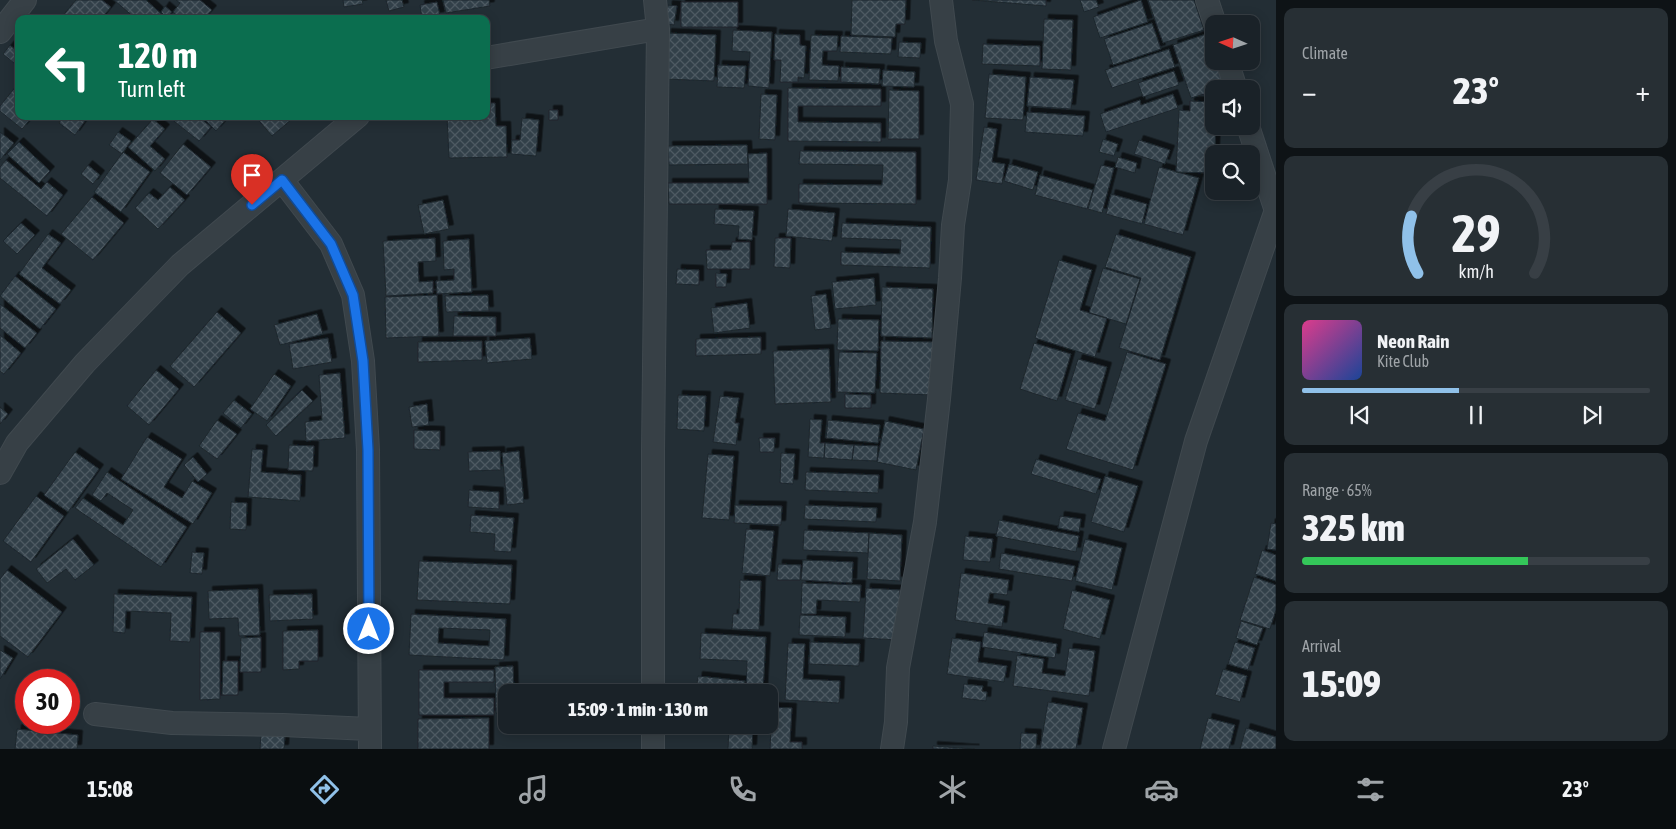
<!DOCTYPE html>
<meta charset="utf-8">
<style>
:root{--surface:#1a2228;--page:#272f34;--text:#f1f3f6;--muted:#9fa4a8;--line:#383f45;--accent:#90c1e9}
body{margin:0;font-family:"Asap Condensed",sans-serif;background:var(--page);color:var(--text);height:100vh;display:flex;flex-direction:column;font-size:19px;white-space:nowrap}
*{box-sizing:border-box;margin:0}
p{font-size:16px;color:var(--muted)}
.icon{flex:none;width:28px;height:28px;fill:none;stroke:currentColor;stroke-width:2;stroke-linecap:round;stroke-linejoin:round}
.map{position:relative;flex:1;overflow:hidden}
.drawer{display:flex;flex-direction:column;gap:8px;padding:8px;background:#0e1316;width:400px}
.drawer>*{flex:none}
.banner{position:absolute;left:15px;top:15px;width:475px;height:105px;border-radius:10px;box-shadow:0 2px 12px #0003,0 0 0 1px var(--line);background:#0b6e4f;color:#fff;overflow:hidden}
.needle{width:32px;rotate:273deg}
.tools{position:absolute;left:1205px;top:15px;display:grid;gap:10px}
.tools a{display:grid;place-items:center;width:55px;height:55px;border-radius:10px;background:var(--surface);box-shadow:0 2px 12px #0003,0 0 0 1px var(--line);font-size:25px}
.speed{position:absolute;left:15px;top:669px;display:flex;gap:10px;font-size:25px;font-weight:700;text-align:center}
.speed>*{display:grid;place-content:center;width:65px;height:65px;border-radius:50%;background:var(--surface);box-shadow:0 2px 12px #0003,0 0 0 1px var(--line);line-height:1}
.speed .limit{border:8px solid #d22;background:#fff;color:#111}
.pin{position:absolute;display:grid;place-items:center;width:42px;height:42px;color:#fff;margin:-51px -21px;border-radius:50% 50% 50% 0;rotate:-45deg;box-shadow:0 0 5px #0007}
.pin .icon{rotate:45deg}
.me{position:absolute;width:55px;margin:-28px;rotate:0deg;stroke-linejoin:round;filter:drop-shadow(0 0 4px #0008)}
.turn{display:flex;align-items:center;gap:18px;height:105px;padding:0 20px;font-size:22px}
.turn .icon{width:65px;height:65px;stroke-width:2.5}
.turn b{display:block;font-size:35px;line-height:42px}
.big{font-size:38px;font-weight:800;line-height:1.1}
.drawer .widget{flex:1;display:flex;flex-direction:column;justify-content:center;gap:8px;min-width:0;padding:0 18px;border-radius:10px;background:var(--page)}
.drawer .dial{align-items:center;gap:0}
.dial svg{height:130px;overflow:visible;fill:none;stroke:var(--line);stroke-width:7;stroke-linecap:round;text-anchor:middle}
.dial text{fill:var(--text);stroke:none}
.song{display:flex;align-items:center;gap:15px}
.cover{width:60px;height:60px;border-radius:8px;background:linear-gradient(135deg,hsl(330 70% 55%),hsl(220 70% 35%))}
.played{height:5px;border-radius:2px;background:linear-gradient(90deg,var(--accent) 45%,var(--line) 45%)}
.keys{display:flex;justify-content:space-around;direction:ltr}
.heat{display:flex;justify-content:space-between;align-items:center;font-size:28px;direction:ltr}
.charge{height:8px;border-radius:4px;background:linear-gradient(90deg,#34c759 65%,var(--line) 0)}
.trip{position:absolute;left:498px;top:684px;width:280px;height:50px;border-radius:10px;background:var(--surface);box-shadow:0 2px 12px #0003,0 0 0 1px var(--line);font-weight:800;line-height:50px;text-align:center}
.tab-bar{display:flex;height:80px;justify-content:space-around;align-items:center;background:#0a0e10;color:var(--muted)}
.tab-bar .icon{width:35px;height:35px}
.tab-bar .on{color:var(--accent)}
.tab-bar b{font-size:22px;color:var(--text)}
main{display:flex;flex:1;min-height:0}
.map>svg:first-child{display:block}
.building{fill:url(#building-cross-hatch);stroke:#1e272d;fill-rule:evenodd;filter:url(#shadow)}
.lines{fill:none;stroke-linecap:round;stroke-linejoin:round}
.street-casing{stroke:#40494f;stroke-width:24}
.street{stroke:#374046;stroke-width:22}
.route-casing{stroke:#114b97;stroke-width:12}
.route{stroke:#1a73e8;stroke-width:9}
</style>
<main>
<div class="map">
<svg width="1276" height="749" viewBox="0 0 1276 749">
<defs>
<pattern id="building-cross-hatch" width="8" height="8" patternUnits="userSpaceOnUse" patternTransform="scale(1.25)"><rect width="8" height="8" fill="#334049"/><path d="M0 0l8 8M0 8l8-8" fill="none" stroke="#4e5a62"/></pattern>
<filter id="shadow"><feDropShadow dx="4.5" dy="-4.5" stdDeviation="0" flood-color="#0009"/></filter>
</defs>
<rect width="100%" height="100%" fill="#232e35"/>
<!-- building -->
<path class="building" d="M76,0H102L111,7L101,19H63L61,18Z
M114,0H146L167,19H136Z
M176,0H200L212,10L204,19H181L173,12L180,3Z
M343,0H362L363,4L344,7Z
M386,0H402L404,7L389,11Z
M443,0H489L490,6L446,13Z
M852,0H906L905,24H896L895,37L851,35Z
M972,0H1046V6Z
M1080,0H1096L1099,7L1084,12Z
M1141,0L1148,22L1100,38L1093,17Z
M1148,0H1194L1204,30L1163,43Z
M437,2L440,16L422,19L420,5Z
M681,2H738V27H681Z
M668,5L677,6L674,25L666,24Z
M165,6L172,12L167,18L161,12Z
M1044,19L1073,20L1071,70L1042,69Z
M1152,23L1161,49L1113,65L1104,39Z
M733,30L772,32L769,88L748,86L750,52L732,51Z
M667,33L716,35L714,81L665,79Z
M775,34L800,35V45L806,46L804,78L798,77V82H780L781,60H774Z
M1206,34L1224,87L1214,89V91L1191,98L1173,45Z
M811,35L838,36L837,51H823L822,65L839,66L838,81L809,80Z
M841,36L892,38L891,54L840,52Z
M899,42L921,43L920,58L898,57Z
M983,44L1040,46V66L982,64Z
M10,45L19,53V57L14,63L3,54Z
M1169,49L1175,67L1112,88L1105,70Z
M718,65L746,66L744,88L717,87Z
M841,67L880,69L879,84L841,82Z
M883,70L915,72L914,87L882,86Z
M1174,71L1179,85L1143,97L1138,83Z
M989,74L1026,77L1023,120L985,118Z
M1030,77L1074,80L1071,109L1027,106Z
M17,85L19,87V116H33L22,129L0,111V106Z
M788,88L881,89V106H798V122L881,123V142L788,141Z
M889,90L919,91V139H888Z
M761,94L777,95L775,140L759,139Z
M1173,94L1178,108L1106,132L1100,114L1140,100L1141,105Z
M1190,101L1214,102V126H1216L1214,173L1176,172L1179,110L1190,111Z
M486,103H495L496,126H506L507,157L449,158L447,116H486Z
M549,110H558V120H549Z
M1027,112L1085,116L1083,136L1025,132Z
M63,116H78L85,121L75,135L59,123Z
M171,116H198L211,127L199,141L170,118Z
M201,116H229L216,131Z
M255,116H291L293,118L272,136Z
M522,118L539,120L536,156L511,154L512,140H520Z
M153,119L165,129L150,146L165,159L155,171L128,147Z
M984,127L997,129L992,162L1005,164L1002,184L976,180Z
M0,132L14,143L0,160Z
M118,132L131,141L122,154L109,145Z
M1103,139L1118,144L1114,156L1099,152Z
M1139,140L1170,150L1165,164L1134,154Z
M19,142L50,171L39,183L7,154Z
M183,144L211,167L187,195L160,173Z
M747,145L748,164L669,165L668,146Z
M800,151L916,152V204L799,203V184L882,185L883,165L799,164Z
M123,152L150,172L121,212L94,192Z
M767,153V204H669L668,183H749L748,154Z
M1118,157L1137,163L1135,173L1115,167Z
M6,160L41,189L47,182L63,195L47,216L0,178V167Z
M1009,164L1038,172L1033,190L1004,181Z
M88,165L100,175L93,184L81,174Z
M1101,165L1114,168L1102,213L1088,209Z
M1159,167L1199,178L1183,235L1144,224Z
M1040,175L1093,190L1087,209L1035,195Z
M170,187L185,200L158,229L135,208L149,193L158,200Z
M1111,194L1147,204L1142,224L1106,214Z
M92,197L124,223L93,260L61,234Z
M443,200L449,229L424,234L418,205Z
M715,209L754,211L752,240L738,239L739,226L714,224Z
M788,209L835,213L832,241L786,236Z
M21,223L35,235L17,254L3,241Z
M842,223L931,227L930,268L841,265V252L900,254L901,240L841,238Z
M48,234L61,243L42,268L71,290L60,304L19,274Z
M1116,234L1191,257L1160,360L1119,348L1141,278L1105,267Z
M435,238L436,261L418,262L419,282L433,281V293L386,296L383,241Z
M775,238H791L790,268L774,267Z
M469,239L472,292L437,294L436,281L454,280V269L444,270L443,241Z
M732,242H750V269H707L706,250H731Z
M1059,260L1092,270L1080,310L1107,318L1095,357L1035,338Z
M1103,268L1140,279L1126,324L1089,313Z
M677,269L699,270V285L676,284Z
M716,273L727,274L726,287H716Z
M15,276L56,309L40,329L0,296Z
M874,278L876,305L835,309L832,282Z
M882,287L933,289L932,338L881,336Z
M826,294L831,328L815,330L811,296Z
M437,295L439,336L386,338L385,297Z
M488,295L489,311L446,312L445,296Z
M747,303L750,328L714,333L711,308Z
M0,304L37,333L25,348L0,328Z
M217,312L241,333L194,387L170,366Z
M317,314L323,334L280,345L274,325Z
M454,316L496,317V336H453Z
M838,319L879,320L878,351L837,350Z
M0,335L21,353L4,374L0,371Z
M761,337V354L696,356V339Z
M328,338L332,362L293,369L289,344Z
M530,338L532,359L487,363L485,341Z
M482,341V360L418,362V342Z
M881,341L935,342L933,395L880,393Z
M1034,343L1071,354L1057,401L1020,389Z
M829,349L831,402L775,404L773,351Z
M839,352L877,353L875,393L837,392Z
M1127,352L1166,364L1133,470L1066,449L1078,413L1105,421Z
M1078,359L1107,367L1095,409L1065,400Z
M156,370L179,389L149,425L127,406Z
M340,373L345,438L306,441L305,422L322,420L319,375Z
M274,374L291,386L267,421L250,409Z
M302,390L313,401L276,436L266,425Z
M845,394L871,395V408H845Z
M678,395L706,396L704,431L677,429Z
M720,396L739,398L735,423H739L736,445L713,442Z
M234,400L252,414L241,428L223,413Z
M427,404L429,425L412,427L409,407Z
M0,407L8,414L0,424Z
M810,419L822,420L820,443H825L824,458L808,457Z
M217,420L237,434L217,459L199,446Z
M828,420L880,425L878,443L826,438Z
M885,421L924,429L916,470L877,462Z
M414,430L440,431V450L414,449Z
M147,437L182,459L164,487L182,498L192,481L212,493L193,524L121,479Z
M759,438H775L774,452H760Z
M825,443L854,445L852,460L824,458Z
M289,445L314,446L313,471L288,470Z
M854,445L878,446L877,461L852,460Z
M252,449L263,450L261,472L301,475L300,501L248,497Z
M500,451L501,470L469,471L468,452Z
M519,451L524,503L507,505L502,453Z
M75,452L99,469L68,512L44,495Z
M781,453L795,454L793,484L780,483Z
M708,454L734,456L729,520L702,518Z
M193,457L207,474L198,482L184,465Z
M1036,459L1101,479L1096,494L1031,474Z
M107,472L187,527L161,567L75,508L83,498L123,525L133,510L107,493L101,501L92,495Z
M806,472L879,475L878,493L805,490Z
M1105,476L1138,486L1124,532L1091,522Z
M469,490L499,492V509L468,507Z
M36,496L64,516L31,562L3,541Z
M231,502L247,503L246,530L230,529Z
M735,505L782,506L781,525L734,523Z
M805,505L877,508L876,522L804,519Z
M471,515L514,518L511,552L494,551L495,534L470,532Z
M1060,516L1081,519L1079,532L1058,528Z
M999,520L1079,536L1076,552L996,536Z
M1271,523L1276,524V550L1267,549Z
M746,529L774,531L770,576L742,573Z
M804,530L869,533L868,553L803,550Z
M869,533L902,535L900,581L867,579Z
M965,536L993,539L990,562L963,560Z
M73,539L94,565L75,580L66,569L47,583L36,569Z
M1085,539L1122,548L1112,590L1075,581Z
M1262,550L1276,555V581L1255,574Z
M192,552L204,553L202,574L190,573Z
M1001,553L1075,566L1072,581L999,569Z
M803,560L853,562L852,583L801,580Z
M419,561L512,565L510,604L417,600Z
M778,564L801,565L800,580H777Z
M7,570L62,612L28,657L0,636V579Z
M961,573L1009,580L1007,595L990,593L988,603L1005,606L1002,627L955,620Z
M1254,577L1276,585V610L1270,629L1240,620Z
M740,580L761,581L759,630L732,629L733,614H739Z
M802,583L861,585L860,602L817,600L816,614H801Z
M866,588L900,590L898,640L863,638Z
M258,589L260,635L239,636L238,618L209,619L208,591Z
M1072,590L1110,600L1100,639L1063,629Z
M114,594L192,597L190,642L170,641L171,613L126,611L125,633L113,632Z
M312,594L313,619L270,621L269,595Z
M411,614L506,619L504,660L409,655ZM439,628L490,630L489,646L438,643Z
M800,615L846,617L845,637L799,635Z
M1241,621L1263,628L1257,645L1236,638Z
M318,630V661H299V669L283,670V631Z
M200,632H220V699L200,700Z
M984,632L1057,644L1055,658L982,647Z
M701,633L766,637L763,692H746L747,661L700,659Z
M261,637V672H240L241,638Z
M952,638L981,642L978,662L1007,666L1004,682L947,674Z
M810,642L860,644L859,666L809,664Z
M1235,642L1255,648L1248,670L1228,664Z
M788,643L805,644L803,679L840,681L839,703L785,700Z
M1069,648L1095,651L1089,696L1013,686L1017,655L1044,659L1042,673L1065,676Z
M0,650L13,658L0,679Z
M223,661H238V695H222Z
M513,666L514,692H506V712L496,713L495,667Z
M1223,669L1247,676L1240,702L1215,695Z
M419,670H494V682H444V698H494V715H419Z
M698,676L745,681L744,692H696Z
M964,684L983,686L982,691L987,692L986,701L962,698Z
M1048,702L1083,708L1076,749H1040Z
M772,707L792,708L790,742H802V749H770Z
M489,718V749H418V719Z
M1208,718L1235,725L1229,749H1200Z
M531,725H547V733H531Z
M719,725H753L752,749H728L729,726Z
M1246,728L1276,737V749H1240Z
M17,729L78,735L77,749H15Z
M1021,733L1037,734L1036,749H1020Z
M261,734L285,735L284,749H260Z
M933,746L975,749H933Z"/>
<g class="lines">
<defs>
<path id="street" d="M1207,0L1215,24
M0,32L25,0
M486,58L658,29
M1227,61L1236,89
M1248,126L1276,211
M282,180L331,244L353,295L363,361L368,450L370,749
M0,473L17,443L85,363L180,265L358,116
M653,692V451L658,29L655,0
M95,714L172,723L283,725L369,729
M653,725V749
M892,749L896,722L898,668L925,522L939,399L950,278L953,225L960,180L962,104L946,41L941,0
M1114,749L1196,441L1276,210"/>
</defs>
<!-- street casing -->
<use href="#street" class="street-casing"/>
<!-- street -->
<use href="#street" class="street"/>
</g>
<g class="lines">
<defs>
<path id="route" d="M252,205L282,180L331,244L353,295L363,361L368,450L369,629"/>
</defs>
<!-- route casing -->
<use href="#route" class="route-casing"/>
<!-- route -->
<use href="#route" class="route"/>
</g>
</svg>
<div class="tools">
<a><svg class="needle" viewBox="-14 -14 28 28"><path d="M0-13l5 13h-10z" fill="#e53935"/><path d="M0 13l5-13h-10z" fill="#9fa4a8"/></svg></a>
<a><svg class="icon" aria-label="sound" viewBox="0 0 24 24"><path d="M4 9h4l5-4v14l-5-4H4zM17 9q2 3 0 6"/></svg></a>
<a><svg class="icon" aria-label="search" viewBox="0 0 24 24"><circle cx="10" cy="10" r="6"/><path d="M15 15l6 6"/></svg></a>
</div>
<div class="speed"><div class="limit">30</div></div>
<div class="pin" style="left:252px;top:205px;background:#d93025"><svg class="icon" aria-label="arrive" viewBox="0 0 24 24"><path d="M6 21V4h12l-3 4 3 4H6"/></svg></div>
<svg class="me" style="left:369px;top:629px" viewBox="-20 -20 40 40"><circle r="17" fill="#1a73e8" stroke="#fff" stroke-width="3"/><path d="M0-11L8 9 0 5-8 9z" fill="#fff"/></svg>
<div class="trip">15:09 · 1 min · 130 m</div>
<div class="banner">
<div class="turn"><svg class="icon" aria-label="left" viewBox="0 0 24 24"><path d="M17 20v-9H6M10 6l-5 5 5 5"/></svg><div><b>120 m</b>Turn left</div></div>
</div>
</div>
<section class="drawer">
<div class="widget"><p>Climate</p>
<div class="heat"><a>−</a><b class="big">23°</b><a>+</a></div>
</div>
<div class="widget dial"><svg viewBox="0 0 100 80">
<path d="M14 69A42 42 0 1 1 86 69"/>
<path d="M14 69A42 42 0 0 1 10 34" stroke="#90c1e9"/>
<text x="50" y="56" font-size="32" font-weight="700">29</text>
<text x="50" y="72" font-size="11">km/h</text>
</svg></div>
<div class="widget">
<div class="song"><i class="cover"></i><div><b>Neon Rain</b><p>Kite Club</p></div></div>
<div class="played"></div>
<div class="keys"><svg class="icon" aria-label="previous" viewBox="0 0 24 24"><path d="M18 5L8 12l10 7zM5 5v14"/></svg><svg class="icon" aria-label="pause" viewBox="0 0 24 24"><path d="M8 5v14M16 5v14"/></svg><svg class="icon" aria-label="next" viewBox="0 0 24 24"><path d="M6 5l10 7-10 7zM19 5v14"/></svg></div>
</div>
<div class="widget"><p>Range · 65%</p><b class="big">325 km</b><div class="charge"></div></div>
<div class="widget"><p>Arrival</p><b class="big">15:09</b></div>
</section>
</main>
<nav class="tab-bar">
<b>15:08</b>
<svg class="icon on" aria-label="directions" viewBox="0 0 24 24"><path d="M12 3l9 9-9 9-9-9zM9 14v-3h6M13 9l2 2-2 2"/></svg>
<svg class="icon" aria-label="music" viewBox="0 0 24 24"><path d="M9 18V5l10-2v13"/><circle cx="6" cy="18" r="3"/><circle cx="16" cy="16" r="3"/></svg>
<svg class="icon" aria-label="phone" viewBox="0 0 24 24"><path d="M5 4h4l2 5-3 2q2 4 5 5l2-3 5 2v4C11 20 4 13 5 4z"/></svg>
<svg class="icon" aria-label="climate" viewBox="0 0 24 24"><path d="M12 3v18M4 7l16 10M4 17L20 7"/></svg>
<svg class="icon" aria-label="car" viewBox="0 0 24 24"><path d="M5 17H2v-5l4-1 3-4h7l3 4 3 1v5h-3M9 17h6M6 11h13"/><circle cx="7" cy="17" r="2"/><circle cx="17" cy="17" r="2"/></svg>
<svg class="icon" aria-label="filters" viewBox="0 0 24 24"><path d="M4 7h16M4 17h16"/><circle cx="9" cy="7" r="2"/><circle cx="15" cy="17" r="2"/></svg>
<b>23°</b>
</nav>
